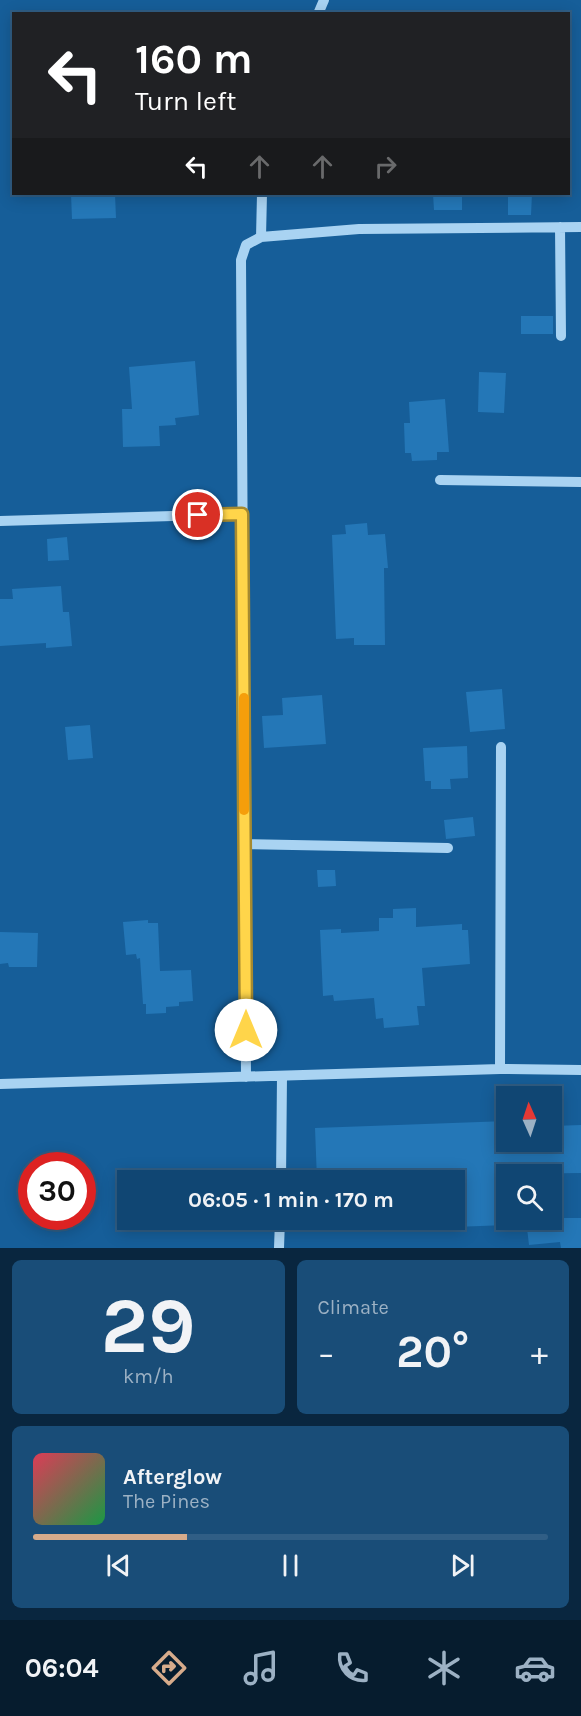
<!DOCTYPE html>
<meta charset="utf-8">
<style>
:root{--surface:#104673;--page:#194d78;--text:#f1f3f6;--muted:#9cb1c4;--line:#305e85;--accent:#d6ab8b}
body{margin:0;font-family:Karla,sans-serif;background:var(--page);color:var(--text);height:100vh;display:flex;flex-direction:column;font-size:22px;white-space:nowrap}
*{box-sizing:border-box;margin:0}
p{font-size:20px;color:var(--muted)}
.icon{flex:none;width:33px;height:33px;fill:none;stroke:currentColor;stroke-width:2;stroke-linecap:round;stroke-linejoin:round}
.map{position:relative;height:1248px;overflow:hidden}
.panel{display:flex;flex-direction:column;gap:12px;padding:12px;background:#09263f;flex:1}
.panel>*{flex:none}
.top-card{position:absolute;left:12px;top:12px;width:558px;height:183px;border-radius:0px;box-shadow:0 3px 15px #0003,0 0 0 2px var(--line);background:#202124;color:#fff;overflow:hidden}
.needle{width:39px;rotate:357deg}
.buttons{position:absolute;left:496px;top:1086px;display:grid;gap:12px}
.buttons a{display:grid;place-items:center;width:66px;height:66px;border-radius:0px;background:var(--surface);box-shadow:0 3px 15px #0003,0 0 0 2px var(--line);font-size:30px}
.speed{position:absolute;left:18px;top:1152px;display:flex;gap:12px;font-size:30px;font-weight:700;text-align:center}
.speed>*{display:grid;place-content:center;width:78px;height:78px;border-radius:50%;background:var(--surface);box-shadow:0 3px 15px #0003,0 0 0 2px var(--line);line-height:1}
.speed .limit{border:9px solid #d22;background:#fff;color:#111}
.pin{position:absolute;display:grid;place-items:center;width:51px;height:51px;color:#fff;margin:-26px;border:3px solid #fff;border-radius:50%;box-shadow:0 2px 6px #0007}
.me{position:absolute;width:66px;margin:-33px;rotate:0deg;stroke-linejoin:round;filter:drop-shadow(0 0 4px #0008)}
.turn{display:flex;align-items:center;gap:21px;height:126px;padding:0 24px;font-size:27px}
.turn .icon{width:78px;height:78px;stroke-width:2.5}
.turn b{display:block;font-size:42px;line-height:51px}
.lanes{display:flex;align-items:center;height:57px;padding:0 24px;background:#0003;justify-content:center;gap:30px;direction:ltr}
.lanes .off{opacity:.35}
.big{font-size:45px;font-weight:700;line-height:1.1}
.panel .widget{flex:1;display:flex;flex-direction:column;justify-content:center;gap:9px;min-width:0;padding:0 21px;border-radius:9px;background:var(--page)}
.panel .dial{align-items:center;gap:0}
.dial b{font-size:78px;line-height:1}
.song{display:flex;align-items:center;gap:18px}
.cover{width:72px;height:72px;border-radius:9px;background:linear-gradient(135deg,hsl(350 70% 55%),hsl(140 70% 35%))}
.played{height:6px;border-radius:3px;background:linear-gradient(90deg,var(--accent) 30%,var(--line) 30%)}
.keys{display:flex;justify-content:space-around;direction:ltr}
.heat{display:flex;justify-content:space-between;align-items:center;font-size:33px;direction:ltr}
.panel .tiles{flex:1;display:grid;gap:12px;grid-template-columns:1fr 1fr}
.widget:last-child{grid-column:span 2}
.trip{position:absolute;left:117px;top:1170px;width:348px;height:60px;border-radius:0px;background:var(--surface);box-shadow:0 3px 15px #0003,0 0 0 2px var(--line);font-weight:700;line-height:60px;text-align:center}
.tab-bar{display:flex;height:96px;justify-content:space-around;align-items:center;background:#061c2e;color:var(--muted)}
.tab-bar .icon{width:42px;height:42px}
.tab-bar .on{color:var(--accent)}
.tab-bar b{font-size:27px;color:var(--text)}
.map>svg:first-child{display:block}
.building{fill:#2477b7}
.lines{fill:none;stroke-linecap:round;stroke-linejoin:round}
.minor{stroke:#a9d3f2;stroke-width:10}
.route-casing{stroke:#a68a30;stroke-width:15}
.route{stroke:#ffd54a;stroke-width:10}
.slow{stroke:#f59e0b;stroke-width:10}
</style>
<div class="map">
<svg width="581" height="1248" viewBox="0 0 581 1248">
<rect width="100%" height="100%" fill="#165e99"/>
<!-- building -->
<path class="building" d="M71,194H115L116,218L72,219Z
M433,194H462V210H434Z
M508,194H532L531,215H508Z
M521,316H553V334H521Z
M195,361L199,415L175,418L176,425L159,426L160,446L123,447L122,409H132L129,367Z
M479,372L506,373L504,413L478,412Z
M445,399L449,452H437V460L412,461L411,453H405L404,423H410L409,402Z
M367,523L368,535L385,534L388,568H384L385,645H354V638L336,639L332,535L346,534L345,525Z
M67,537L69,560L48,561L47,539Z
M61,586L63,612H69L72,646L46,648V643L0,646V599H13L12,589Z
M502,689L505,729L470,732L466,692Z
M322,695L326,744L264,748L262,716L283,715L282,698Z
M90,725L93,758L68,760L65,727Z
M467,746L468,778L450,779L451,789H431V781H425L423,748Z
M473,817L475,836L446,839L444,820Z
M317,870H335L336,886L318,887Z
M416,908V927L462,924V930H468L470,964L422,968L425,1006H417L419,1025L384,1028L383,1018L376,1019L374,998L334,1001L333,995L323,996L320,930L341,929V933L379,931V918H393V909Z
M148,920V923H158L160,971L191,970L193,1001L179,1002V1006L166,1007V1013L146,1014V1004H143L140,958L137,959L136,954L126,955L123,922Z
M0,932L38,933L37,967H9L8,963L0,964Z
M507,1121V1142H552V1126L581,1125V1173L507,1174V1225L454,1227V1180H317L315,1128Z
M552,1218H581V1248H561L560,1242L529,1245L526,1220Z"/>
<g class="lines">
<!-- minor -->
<path class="minor" d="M318,14L324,0
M560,227L561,336
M261,237L262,194
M440,480L581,482
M0,521L242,514
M245,844L448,848
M500,1069L501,747
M246,1077L241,260L246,245L261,237L359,229L581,227
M0,1084L500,1069L581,1070
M281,1180L282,1076
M279,1248L280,1220"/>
</g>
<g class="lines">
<defs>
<path id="route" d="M198,515L242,514L246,1030"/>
</defs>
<!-- route casing -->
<use href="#route" class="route-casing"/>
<!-- route -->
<use href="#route" class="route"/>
<!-- slow -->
<path class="slow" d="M244,698V810"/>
</g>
</svg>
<div class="buttons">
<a><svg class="needle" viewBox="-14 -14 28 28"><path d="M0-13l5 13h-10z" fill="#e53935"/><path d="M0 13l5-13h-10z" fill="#9cb1c4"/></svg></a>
<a><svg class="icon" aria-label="search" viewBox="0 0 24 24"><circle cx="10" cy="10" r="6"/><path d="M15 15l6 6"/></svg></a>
</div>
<div class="speed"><div class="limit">30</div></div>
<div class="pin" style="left:198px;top:515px;background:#d93025"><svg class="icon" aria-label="arrive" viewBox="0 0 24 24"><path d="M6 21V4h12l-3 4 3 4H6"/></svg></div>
<svg class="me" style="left:246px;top:1030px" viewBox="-20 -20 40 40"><circle r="19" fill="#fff"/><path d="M0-13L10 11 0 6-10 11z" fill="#ffd54a"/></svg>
<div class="trip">06:05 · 1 min · 170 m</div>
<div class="top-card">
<div class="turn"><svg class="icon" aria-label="left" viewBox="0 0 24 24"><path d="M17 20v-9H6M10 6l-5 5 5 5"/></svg><div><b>160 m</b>Turn left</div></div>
<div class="lanes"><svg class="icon" aria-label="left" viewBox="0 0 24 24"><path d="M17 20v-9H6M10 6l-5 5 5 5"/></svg><svg class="icon off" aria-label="ahead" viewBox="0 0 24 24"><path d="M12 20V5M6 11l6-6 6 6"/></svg><svg class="icon off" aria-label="ahead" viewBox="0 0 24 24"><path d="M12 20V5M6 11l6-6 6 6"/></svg><svg class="icon off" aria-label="right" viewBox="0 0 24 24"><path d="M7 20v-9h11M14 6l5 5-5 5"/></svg></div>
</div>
</div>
<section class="panel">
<div class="tiles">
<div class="widget dial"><b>29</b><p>km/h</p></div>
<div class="widget"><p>Climate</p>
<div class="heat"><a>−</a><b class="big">20°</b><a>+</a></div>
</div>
<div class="widget">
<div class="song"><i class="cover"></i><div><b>Afterglow</b><p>The Pines</p></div></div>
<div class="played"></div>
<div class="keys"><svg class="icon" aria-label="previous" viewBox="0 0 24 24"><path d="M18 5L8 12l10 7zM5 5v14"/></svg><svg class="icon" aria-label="pause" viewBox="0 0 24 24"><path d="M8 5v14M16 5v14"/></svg><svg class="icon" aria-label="next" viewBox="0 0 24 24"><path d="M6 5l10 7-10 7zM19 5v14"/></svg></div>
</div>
</div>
</section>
<nav class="tab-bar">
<b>06:04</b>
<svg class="icon on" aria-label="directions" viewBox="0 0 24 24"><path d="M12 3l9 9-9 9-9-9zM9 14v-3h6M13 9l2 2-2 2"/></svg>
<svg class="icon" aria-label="music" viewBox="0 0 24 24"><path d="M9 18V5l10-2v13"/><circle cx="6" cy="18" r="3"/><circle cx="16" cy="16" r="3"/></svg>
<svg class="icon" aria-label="phone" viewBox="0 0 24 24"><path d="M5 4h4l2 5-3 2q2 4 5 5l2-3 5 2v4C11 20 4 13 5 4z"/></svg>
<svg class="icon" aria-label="climate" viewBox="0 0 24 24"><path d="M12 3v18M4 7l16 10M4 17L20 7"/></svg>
<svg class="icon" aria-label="car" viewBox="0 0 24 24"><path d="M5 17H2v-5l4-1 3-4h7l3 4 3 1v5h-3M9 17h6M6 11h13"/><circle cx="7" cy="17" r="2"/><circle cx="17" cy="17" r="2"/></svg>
</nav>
